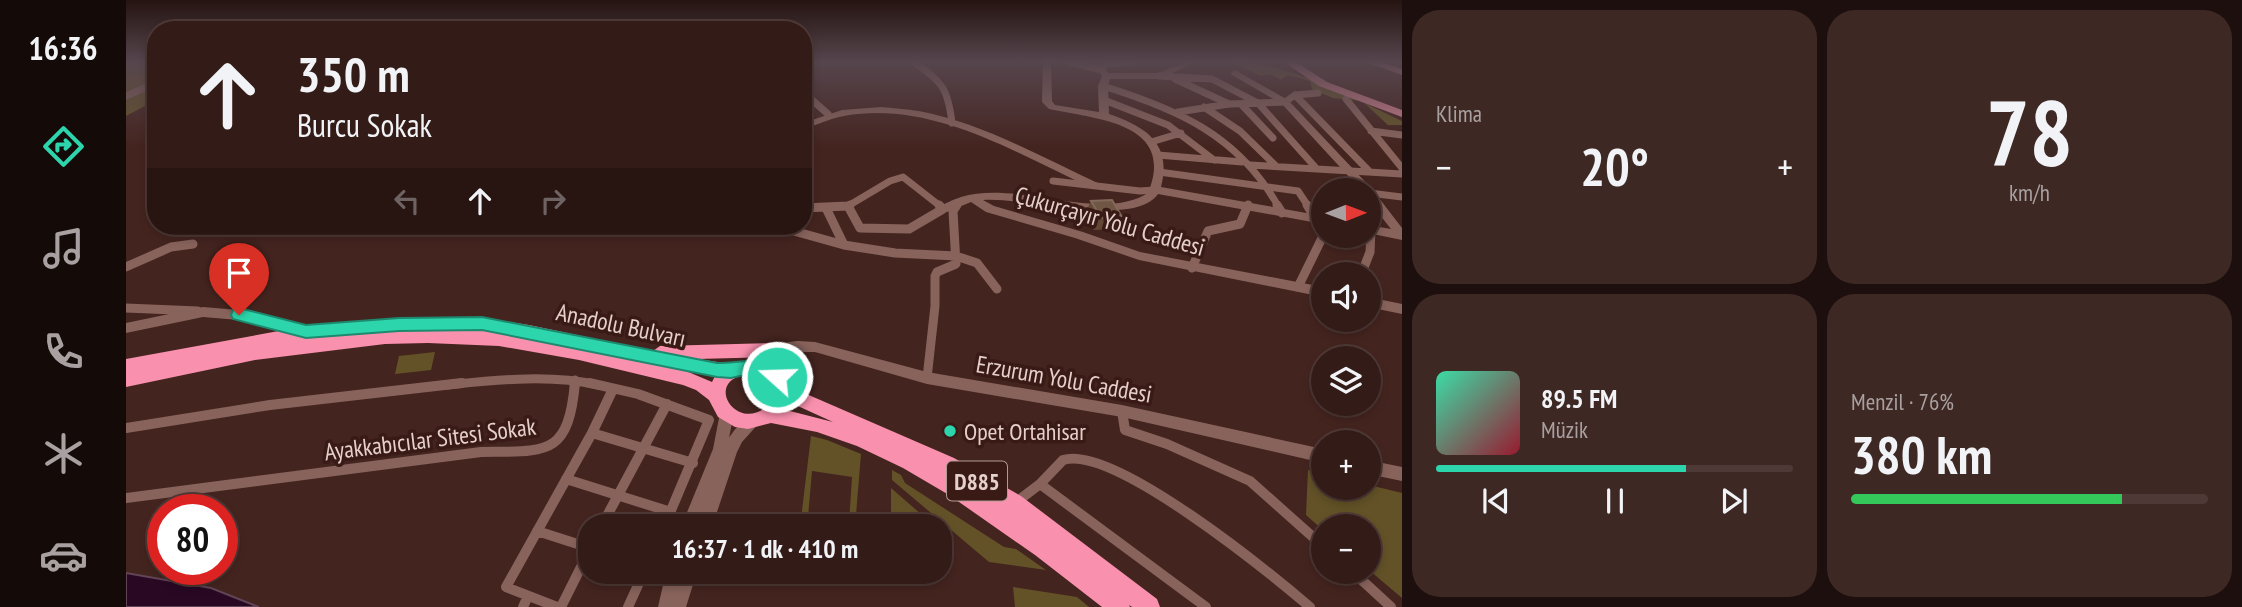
<!DOCTYPE html>
<html lang="tr">
<meta charset="utf-8">
<style>
:root{--surface:#331b17;--page:#3e2824;--text:#f1f3f6;--muted:#a9a1a1;--line:#4e3936;--accent:#2cd5ab}
body{margin:0;font-family:"PT Sans Narrow",sans-serif;background:var(--page);color:var(--text);height:100vh;display:flex;flex-direction:column;font-size:26px;white-space:nowrap}
*{box-sizing:border-box;margin:0}
p{font-size:23px;color:var(--muted)}
.icon{flex:none;width:38px;height:38px;fill:none;stroke:currentColor;stroke-width:2;stroke-linecap:round;stroke-linejoin:round}
.map{position:relative;flex:1;overflow:hidden}
.panel{display:flex;flex-direction:column;gap:10px;padding:10px;background:#1c0f0d;width:840px}
.panel>*{flex:none}
.banner{position:absolute;left:21px;top:21px;width:665px;height:214px;border-radius:28px;box-shadow:0 4px 10px #0003,0 0 0 2px var(--line);background:#331b17;color:var(--text);overflow:hidden}
.needle{width:46px;rotate:89deg}
.tools{position:absolute;left:1185px;top:178px;display:grid;gap:14px}
.tools a{display:grid;place-items:center;width:70px;height:70px;border-radius:50%;background:var(--surface);box-shadow:0 4px 10px #0003,0 0 0 2px var(--line);font-size:35px}
.speed{position:absolute;left:21px;top:494px;display:flex;gap:14px;font-size:35px;font-weight:700;text-align:center}
.speed>*{display:grid;place-content:center;width:91px;height:91px;border-radius:50%;background:var(--surface);box-shadow:0 4px 10px #0003,0 0 0 2px var(--line);line-height:1}
.speed .limit{border:10px solid #d22;background:#fff;color:#111}
.pin{position:absolute;display:grid;place-items:center;width:60px;height:60px;color:#fff;margin:-72px -30px;border-radius:50% 50% 50% 0;rotate:-45deg;box-shadow:0 0 7px #0007}
.pin .icon{rotate:45deg}
.me{position:absolute;width:77px;margin:-38px;rotate:290deg;stroke-linejoin:round;filter:drop-shadow(0 0 5px #0008)}
.turn{display:flex;align-items:center;gap:24px;height:147px;padding:0 35px;font-size:32px}
.turn .icon{width:91px;height:91px;stroke-width:2.5}
.turn b{display:block;font-size:49px;line-height:60px}
.lanes{display:flex;align-items:center;height:66px;padding:0 35px;background:#0003;justify-content:center;gap:35px;direction:ltr}
.lanes .off{opacity:.35}
.big{font-size:52px;font-weight:800;line-height:1.1}
.panel .card{flex:1;display:flex;flex-direction:column;justify-content:center;gap:10px;min-width:0;padding:0 24px;border-radius:28px;background:var(--page)}
.panel .dial{align-items:center;gap:0}
.dial b{font-size:91px;line-height:1}
.song{display:flex;align-items:center;gap:21px}
.cover{width:84px;height:84px;border-radius:10px;background:linear-gradient(135deg,hsl(160 70% 55%),hsl(350 70% 35%))}
.played{height:7px;border-radius:4px;background:linear-gradient(90deg,var(--accent) 70%,var(--line) 70%)}
.keys{display:flex;justify-content:space-around;direction:ltr}
.heat{display:flex;justify-content:space-between;align-items:center;font-size:38px;direction:ltr}
.charge{height:10px;border-radius:5px;background:linear-gradient(90deg,#34c759 76%,var(--line) 0)}
.panel .tiles{flex:1;display:grid;gap:10px;grid-template-columns:repeat(2,1fr)}
.trip{position:absolute;left:452px;top:514px;width:374px;height:70px;border-radius:28px;background:var(--surface);box-shadow:0 4px 10px #0003,0 0 0 2px var(--line);font-weight:800;line-height:70px;text-align:center}
main{display:flex;flex:1;min-height:0}
.menu{display:flex;flex-direction:column;width:126px;justify-content:space-around;align-items:center;background:#140b09;color:var(--muted)}
.menu .icon{width:49px;height:49px}
.menu .selected{color:var(--accent)}
.menu b{font-size:32px;color:var(--text)}
.map>svg:first-child{display:block}
.green{fill:#635227}
.water{fill:#290824;stroke:#614456;stroke-width:2}
.lines{fill:none;stroke-linecap:round;stroke-linejoin:round}
.street-far2{stroke:#88635c;stroke-width:7}
.street-far1{stroke:#88635c;stroke-width:9}
.street{stroke:#88635c;stroke-width:10}
.secondary{fill:#88635c;fill-rule:evenodd}
.primary{fill:#cc7e8d;fill-rule:evenodd}
.highway{fill:#f990ae;fill-rule:evenodd}
.wall{fill:#624834}
.building{fill:#705745;stroke:#826a5a;stroke-width:2}
.route{fill:#2cd5ab;stroke:#1d8a6f;stroke-width:2}
.poi-dot{fill:#2cd5ab;stroke:#391a15;stroke-width:2.5}
.labels{text-anchor:middle;dominant-baseline:central;stroke-width:7;stroke-linejoin:round;paint-order:stroke}
.shield{fill:#391a15;stroke:#b19994;stroke-width:2}
.shield-label{font-size:23px;font-weight:bold;fill:#e5d0cb}
.street-label{font-size:24px;fill:#e5d0cb;stroke:#391a15}
.poi-label{font-size:24px;fill:#e5d0cb;stroke:#391a15;text-anchor:start}
</style>
<main>
<nav class="menu">
<b>16:36</b>
<svg class="icon selected" aria-label="directions" viewBox="0 0 24 24"><path d="M12 3l9 9-9 9-9-9zM9 14v-3h6M13 9l2 2-2 2"/></svg>
<svg class="icon" aria-label="music" viewBox="0 0 24 24"><path d="M9 18V5l10-2v13"/><circle cx="6" cy="18" r="3"/><circle cx="16" cy="16" r="3"/></svg>
<svg class="icon" aria-label="phone" viewBox="0 0 24 24"><path d="M5 4h4l2 5-3 2q2 4 5 5l2-3 5 2v4C11 20 4 13 5 4z"/></svg>
<svg class="icon" aria-label="climate" viewBox="0 0 24 24"><path d="M12 3v18M4 7l16 10M4 17L20 7"/></svg>
<svg class="icon" aria-label="car" viewBox="0 0 24 24"><path d="M5 17H2v-5l4-1 3-4h7l3 4 3 1v5h-3M9 17h6M6 11h13"/><circle cx="7" cy="17" r="2"/><circle cx="17" cy="17" r="2"/></svg>
</nav>
<div class="map">
<svg width="1276" height="607" viewBox="0 0 1276 607">
<rect width="100%" height="100%" fill="#44241f"/>
<!-- green -->
<path class="green" d="M0,62H30V100L0,116Z
M1105,62C1163,62 1225,97 1276,121V125H1262L1236,101L1207,98L1186,89L1184,81L1162,75L1155,80L1144,74L1135,76Z
M309,352L305,370L269,374L273,356Z
M685,436L701,440L735,454L729,527H711L712,522L723,523L726,477L686,471L682,517L696,520L695,527H674Z
M766,470L775,475L779,483L878,547L890,549L920,570L863,562L766,480Z
M1182,470L1197,473V488H1242L1243,485L1276,493V598L1243,570L1242,527H1197V530L1180,515Z
M765,488L796,515L776,527H765Z
M887,587L951,597L963,607H889Z"/>
<!-- water -->
<path class="water" d="M0,573L85,588L133,607H0Z"/>
<g class="lines">
<!-- street-far2 -->
<path class="street-far2" d="M788,62C816,82 822,88 826,123
M943,62L976,70
M979,64L1005,62
M1033,76L1086,79L1132,103L1190,168
M1049,79L1103,104
M977,86C1051,109 1112,135 1152,206
M677,92L702,114
M1169,95L1243,171
M0,96L30,83
M1220,99L1276,168
M978,100L1042,125L1088,160
M1115,104L1147,138
M1078,107L1114,131L1150,166
M1052,112L1103,104L1159,102L1169,95L1192,93
M1245,131L1276,135
M1025,142L1055,133
M1032,155L1116,162
M1124,165L1276,174
M1033,172L1172,191L1182,206
M927,181L1014,191L1029,190
M1243,193L1276,197
M714,206H722
M722,206L764,181L777,177L814,206
M830,206L833,202"/>
<!-- street-far1 -->
<path class="street-far1" d="M1151,205L1156,213
M1181,205L1189,218
M722,206L734,228L783,229L817,209L813,205
M722,206L724,205
M677,208L722,206
M700,208L718,245
M657,228L718,245L769,253L830,256L851,263L871,289
M0,267L45,247L67,244
M1066,268L1082,231L1114,224L1122,205
M1235,275L1244,252L1245,230
M1172,287L1197,236
M0,308L72,311
M801,378L809,306V276L811,272L830,264L827,211L831,205
M321,385C371,380 423,374 472,385
M448,385L449,380"/>
<!-- street -->
<path class="street" d="M464,383L512,394L583,420L538,527
M996,411L999,430L1041,444L1124,481L1197,546
M0,428L144,405L336,383
M466,433L567,463
M440,479L545,512
M914,484L1080,607
M0,498L355,452C421,451 442,457 449,383
M889,503L914,484L937,460C987,444 1144,573 1184,607
M475,527L541,404
M411,531L464,548
M1227,572L1265,607
M397,607L402,596
M431,607L380,587L466,433L487,389
M435,607L464,549
M502,607L518,572"/>
<!-- secondary -->
<path class="secondary" d="M917,62H925L926,101L929,105L973,112L972,86L976,76L972,70L976,62H984L980,70L983,73H1032L1060,62H1071L1033,79H984L982,86L983,114C1021,127 1046,144 1035,187L1197,216V224L1032,194C1008,229 896,196 857,200L868,206L957,232L1014,252L1197,287V297L1013,260L949,238L860,212L845,202L821,212H813L812,209C818,203 827,200 835,197C892,180 975,223 1022,193C1051,122 969,119 923,109L916,102Z
M1109,70L1162,100L1246,189L1276,228V240L1242,233V225L1265,229L1242,200V191H1236L1156,104L1106,75L1105,73Z
M755,107C767,108 780,109 793,111C857,123 917,158 976,185L977,187L976,189H968C891,154 807,100 718,116C705,118 691,125 677,129V123L716,110Z
M1242,297L1276,304V314L1242,307Z
M77,307L113,310L180,327L184,328L186,332L184,336L180,337L113,320L77,317L0,333V323Z
M672,341L689,342L801,372L996,405L1197,449V463L996,417L801,384L689,352H674L660,366L656,381L651,383L646,381C642,372 649,361 655,354C644,358 636,373 625,370L623,366C634,347 652,343 672,341Z
M601,407L606,409L608,413L603,438C609,429 621,413 633,417L635,421L616,442L611,452L586,527H555L587,449L594,413L596,409Z
M1242,460L1276,467V481L1242,474Z
M540,572H571L560,607H532Z"/>
<!-- primary -->
<path class="primary" d="M1158,62H1170L1201,82L1276,110V117L1193,86Z
M1240,62H1255L1276,69V75Z"/>
<!-- highway -->
<path class="highway" d="M273,318H356L403,325L527,351L534,346L650,343L656,345L658,350L656,355L650,357L571,359L605,364L630,359L657,372L662,386L828,458L895,496L1031,599L1034,607H1006L1003,605L1004,607H976L909,555L823,495L777,468L731,446L691,432L645,423L622,429L609,427L592,417L583,400L570,390L557,385L453,360L373,346L302,343L259,344L129,360L0,387V359L180,326ZM560,371L589,376L586,382ZM628,373L644,381L647,392L645,402C617,435 581,390 611,377C616,375 623,374 628,373ZM663,402L707,422L660,410Z"/>
</g>
<!-- wall -->
<path class="wall" d="M965,201L996,217L989,229L968,230L959,214Z"/>
<!-- building -->
<path class="building" d="M986,200L996,217L975,218L965,201Z"/>
<!-- sky -->
<linearGradient id="sky" x2="0" y2="1"><stop stop-color="#251411"/><stop offset="0.42" stop-color="#56454d"/><stop offset="1" stop-color="#56454d" stop-opacity="0"/></linearGradient>
<rect width="1276" height="147" fill="url(#sky)"/>
<!-- route -->
<path class="route" d="M113,308L180,325L273,318L356,317L591,363C613,364 647,351 660,377L657,382L651,385L628,373L605,378L591,377L356,330L273,331L180,338L107,319L105,315L107,310Z"/>
<!-- markers -->
<circle class="poi-dot" cx="824" cy="431" r="7"/>
<g class="labels">
<!-- shield labels -->
<rect class="shield" x="821" y="461.5" width="60" height="39" rx="5"/>
<g class="shield-label">
<text x="851" y="481">D885</text>
</g>
<!-- street labels -->
<g class="street-label">
<text transform="translate(984 221) rotate(16)">Çukurçayır Yolu Caddesi</text>
<text transform="translate(495 325) rotate(12)">Anadolu Bulvarı</text>
<text transform="translate(938 379) rotate(10)">Erzurum Yolu Caddesi</text>
<text transform="translate(304 439) rotate(-7)">Ayakkabıcılar Sitesi Sokak</text>
</g>
<!-- poi labels -->
<g class="poi-label">
<text x="838" y="431">Opet Ortahisar</text>
</g>
</g>
</svg>
<div class="tools">
<a><svg class="needle" viewBox="-14 -14 28 28"><path d="M0-13l5 13h-10z" fill="#e53935"/><path d="M0 13l5-13h-10z" fill="#a9a1a1"/></svg></a>
<a><svg class="icon" aria-label="sound" viewBox="0 0 24 24"><path d="M4 9h4l5-4v14l-5-4H4zM17 9q2 3 0 6"/></svg></a>
<a><svg class="icon" aria-label="layers" viewBox="0 0 24 24"><path d="M12 4l9 5-9 5-9-5zM3 14l9 5 9-5"/></svg></a>
<a>+</a>
<a>−</a>
</div>
<div class="speed"><div class="limit">80</div></div>
<div class="pin" style="left:113px;top:315px;background:#d93025"><svg class="icon" aria-label="arrive" viewBox="0 0 24 24"><path d="M6 21V4h12l-3 4 3 4H6"/></svg></div>
<svg class="me" style="left:651px;top:377px" viewBox="-20 -20 40 40"><circle r="17" fill="#2cd5ab" stroke="#fff" stroke-width="3"/><path d="M0-11L8 9 0 5-8 9z" fill="#fff"/></svg>
<div class="trip">16:37 · 1 dk · 410 m</div>
<div class="banner">
<div class="turn"><svg class="icon" aria-label="ahead" viewBox="0 0 24 24"><path d="M12 20V5M6 11l6-6 6 6"/></svg><div><b>350 m</b>Burcu Sokak</div></div>
<div class="lanes"><svg class="icon off" aria-label="left" viewBox="0 0 24 24"><path d="M17 20v-9H6M10 6l-5 5 5 5"/></svg><svg class="icon" aria-label="ahead" viewBox="0 0 24 24"><path d="M12 20V5M6 11l6-6 6 6"/></svg><svg class="icon off" aria-label="right" viewBox="0 0 24 24"><path d="M7 20v-9h11M14 6l5 5-5 5"/></svg></div>
</div>
</div>
<section class="panel">
<div class="tiles">
<div class="card"><p>Klima</p>
<div class="heat"><a>−</a><b class="big">20°</b><a>+</a></div>
</div>
<div class="card dial"><b>78</b><p>km/h</p></div>
<div class="card">
<div class="song"><i class="cover"></i><div><b>89.5 FM</b><p>Müzik</p></div></div>
<div class="played"></div>
<div class="keys"><svg class="icon" aria-label="previous" viewBox="0 0 24 24"><path d="M18 5L8 12l10 7zM5 5v14"/></svg><svg class="icon" aria-label="pause" viewBox="0 0 24 24"><path d="M8 5v14M16 5v14"/></svg><svg class="icon" aria-label="next" viewBox="0 0 24 24"><path d="M6 5l10 7-10 7zM19 5v14"/></svg></div>
</div>
<div class="card"><p>Menzil · 76%</p><b class="big">380 km</b><div class="charge"></div></div>
</div>
</section>
</main>
